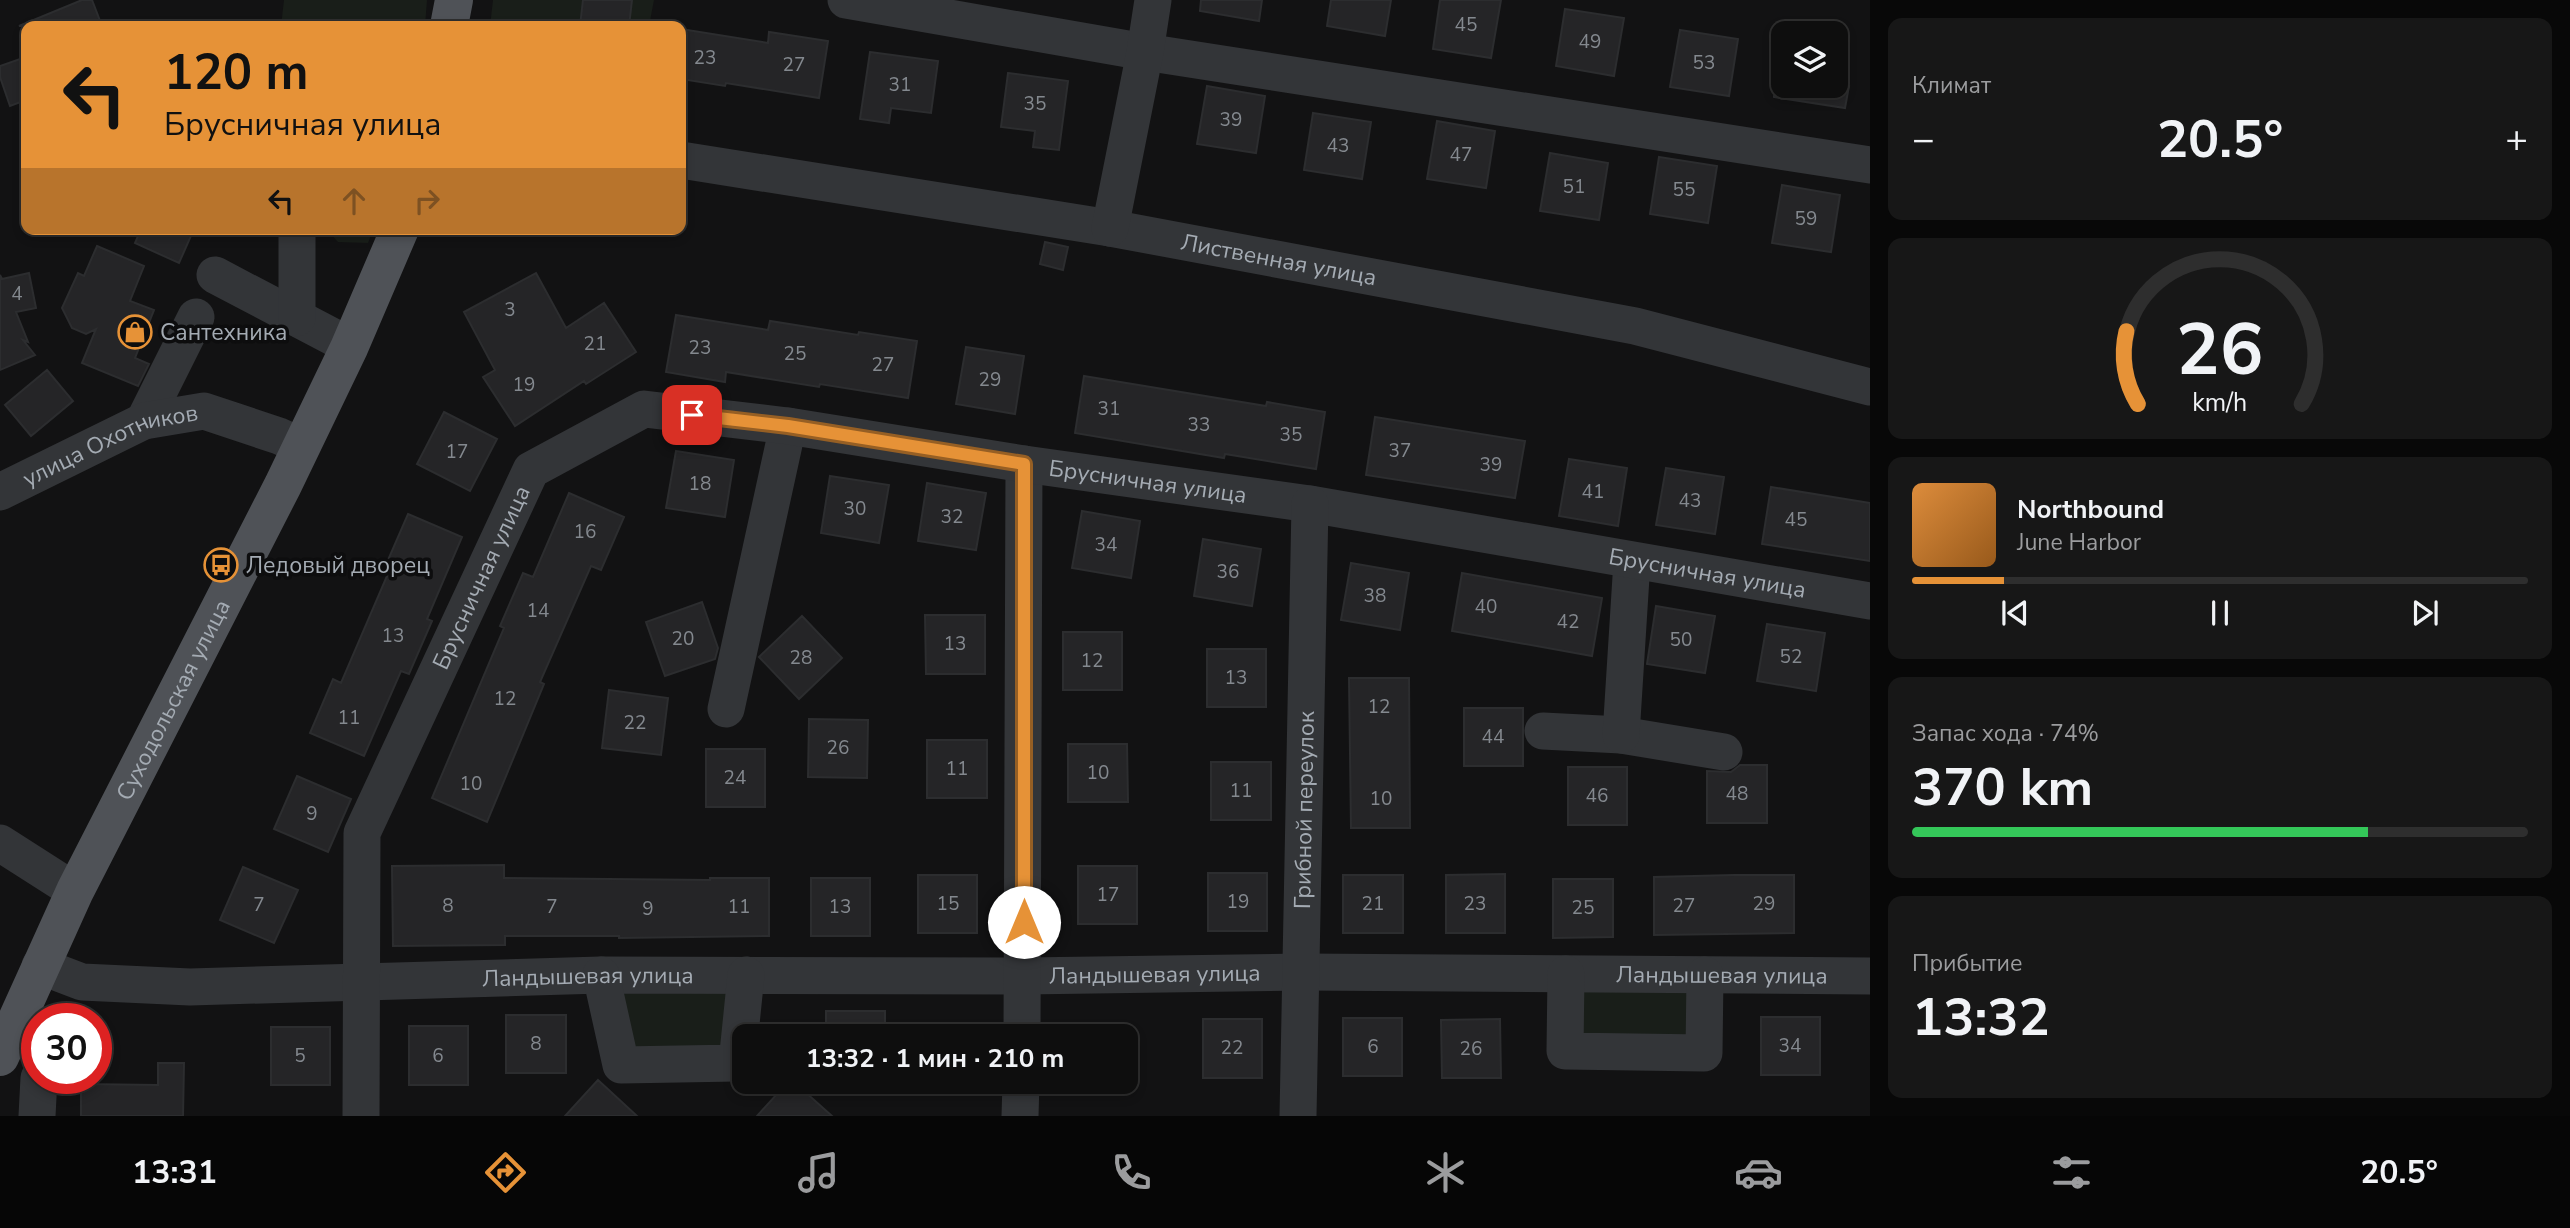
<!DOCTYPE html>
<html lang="ru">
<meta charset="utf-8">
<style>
:root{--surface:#0e0e0e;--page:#171717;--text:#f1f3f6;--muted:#9b9c9e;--line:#2e2e2e;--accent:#e69237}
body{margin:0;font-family:"Nunito Sans",sans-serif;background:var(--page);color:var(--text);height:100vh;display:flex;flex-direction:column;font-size:26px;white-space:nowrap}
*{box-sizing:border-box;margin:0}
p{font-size:23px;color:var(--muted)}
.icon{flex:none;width:38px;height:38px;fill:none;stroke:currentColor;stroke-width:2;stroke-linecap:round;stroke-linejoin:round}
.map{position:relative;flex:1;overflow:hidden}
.drawer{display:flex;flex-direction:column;gap:18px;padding:18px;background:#080808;width:700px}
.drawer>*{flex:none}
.guide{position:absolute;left:21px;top:21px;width:665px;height:214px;border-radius:14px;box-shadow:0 4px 10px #0003,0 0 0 2px var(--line);background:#e69237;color:#111;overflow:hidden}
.buttons{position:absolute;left:1771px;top:21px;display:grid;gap:14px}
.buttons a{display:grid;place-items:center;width:77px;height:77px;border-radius:14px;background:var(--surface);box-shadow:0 4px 10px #0003,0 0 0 2px var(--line);font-size:35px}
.speed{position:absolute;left:21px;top:1003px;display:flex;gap:14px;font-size:35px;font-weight:700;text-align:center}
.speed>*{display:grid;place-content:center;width:91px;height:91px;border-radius:50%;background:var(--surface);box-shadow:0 4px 10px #0003,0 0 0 2px var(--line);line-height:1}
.speed .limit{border:10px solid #d22;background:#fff;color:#111}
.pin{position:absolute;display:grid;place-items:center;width:60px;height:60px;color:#fff;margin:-30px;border-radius:14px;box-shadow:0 4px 10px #0006}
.me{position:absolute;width:77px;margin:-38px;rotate:0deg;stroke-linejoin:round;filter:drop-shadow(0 0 5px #0008)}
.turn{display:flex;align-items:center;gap:24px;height:147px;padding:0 28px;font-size:32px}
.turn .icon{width:91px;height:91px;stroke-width:2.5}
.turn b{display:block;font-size:49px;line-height:60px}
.lanes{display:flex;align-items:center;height:66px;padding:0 28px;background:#0003;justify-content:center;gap:35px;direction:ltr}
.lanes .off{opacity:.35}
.big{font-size:52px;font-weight:700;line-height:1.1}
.drawer .tile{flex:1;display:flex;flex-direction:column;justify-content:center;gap:10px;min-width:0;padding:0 24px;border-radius:14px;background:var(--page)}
.drawer .dial{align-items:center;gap:0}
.dial svg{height:182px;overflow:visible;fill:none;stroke:var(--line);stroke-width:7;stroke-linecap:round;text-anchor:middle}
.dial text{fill:var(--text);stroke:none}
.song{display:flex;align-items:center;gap:21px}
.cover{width:84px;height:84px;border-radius:10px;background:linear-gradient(135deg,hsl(30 70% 55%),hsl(30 70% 35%))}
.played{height:7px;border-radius:4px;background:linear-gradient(90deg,var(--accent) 15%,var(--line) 15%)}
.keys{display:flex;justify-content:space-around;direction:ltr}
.heat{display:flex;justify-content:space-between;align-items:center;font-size:38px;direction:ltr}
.charge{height:10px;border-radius:5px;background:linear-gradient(90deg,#34c759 74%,var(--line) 0)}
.trip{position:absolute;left:732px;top:1024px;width:406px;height:70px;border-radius:14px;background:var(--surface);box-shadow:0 4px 10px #0003,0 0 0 2px var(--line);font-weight:700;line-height:70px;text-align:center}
.menu{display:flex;height:112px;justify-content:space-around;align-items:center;background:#060606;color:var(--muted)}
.menu .icon{width:49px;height:49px}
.menu .selected{color:var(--accent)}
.menu b{font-size:32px;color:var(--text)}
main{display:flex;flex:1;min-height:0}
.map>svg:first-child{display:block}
.green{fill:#191e19}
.building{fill:#252527;stroke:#2c2d2f;stroke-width:2}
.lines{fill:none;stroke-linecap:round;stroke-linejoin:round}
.minor{stroke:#333538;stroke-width:37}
.major{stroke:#4f5257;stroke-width:38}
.route-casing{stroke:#965f24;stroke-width:18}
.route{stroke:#e69237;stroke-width:12}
.labels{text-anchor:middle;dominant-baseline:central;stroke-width:7;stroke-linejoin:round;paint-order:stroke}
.number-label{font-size:19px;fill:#84898f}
.street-label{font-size:23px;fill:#a4abb3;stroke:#0d0d0e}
.poi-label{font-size:23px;fill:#a4abb3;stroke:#0d0d0e;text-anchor:start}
</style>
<main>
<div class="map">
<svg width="1870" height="1116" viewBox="0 0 1870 1116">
<rect width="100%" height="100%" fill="#121213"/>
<!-- green -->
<path class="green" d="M284,0H427L425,26H281Z
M493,0H654L649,26H490Z
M326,229H373L368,243L338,242Z
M1579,987L1692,990L1690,1042L1579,1040Z
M616,988L736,989L729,1048L627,1049Z"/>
<!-- building -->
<path class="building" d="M82,0H92L102,26H19Z
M583,0H632L629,26H580Z
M1201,0H1262L1259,21L1200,11Z
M1331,0H1391L1385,36L1327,26Z
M1440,0H1501L1491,58L1433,49Z
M1565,9L1624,18L1614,76L1556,66Z
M681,29L768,43L769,32L828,41L819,98L726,83L725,86L681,79Z
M1680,30L1738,39L1729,96L1670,87Z
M870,52L938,61L931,113L891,108L889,123L860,119Z
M26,57V100L10,106L0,77V66Z
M1008,73L1068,81L1059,150L1033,147L1035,131L1001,127Z
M1207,86L1265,96L1256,153L1197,144Z
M1775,86H1849L1845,108L1774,97Z
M1313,113L1371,122L1362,179L1304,170Z
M1437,121L1495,131L1486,188L1427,179Z
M1550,153L1608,163L1599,220L1540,211Z
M1659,157L1717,166L1708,223L1650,214Z
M1782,185L1840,195L1831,252L1772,243Z
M141,229H194L179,263L135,243Z
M1045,242L1068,247L1063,270L1040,264Z
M97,246L144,266L130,301L154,310L135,358L149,364L138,386L82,363L96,329L86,334L72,328L62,308L78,273L84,276Z
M29,273L36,308L16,312L28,342L23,340L35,355L0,370V275L2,279Z
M536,273L566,328L604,303L636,352L586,384L584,381L515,426L483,377L495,370L464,312Z
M676,315L768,330L770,321L858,335L859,332L917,341L908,398L820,384L819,387L726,372L725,382L666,372Z
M966,347L1024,356L1015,414L956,404Z
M47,370L73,401L31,436L5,405Z
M1084,376L1266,406L1267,402L1325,412L1316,469L1225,454L1224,458L1075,433Z
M444,412L497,439L470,491L417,464Z
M1375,417L1525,441L1515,498L1366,475Z
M676,451L734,460L725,517L666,508Z
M1569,459L1627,468L1618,526L1559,516Z
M1666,468L1724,477L1715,534L1656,525Z
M830,476L889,485L879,543L821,533Z
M927,483L986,493L976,550L918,541Z
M1771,487L1870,503V561L1762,544Z
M569,493L624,517L601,570L591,566L540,682L544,684L487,822L432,798L504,628L500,626L523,573L533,577Z
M1082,511L1140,521L1131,578L1072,568Z
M408,514L462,537L427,619L432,621L409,674L401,671L364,756L310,733L333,679L341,683L390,569L385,567Z
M1203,539L1261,549L1252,606L1194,596Z
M1351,563L1409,573L1400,630L1341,620Z
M1462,573L1602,598L1592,656L1452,631Z
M702,602L718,648L715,659L665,676L646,622Z
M1656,606L1715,616L1705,673L1647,664Z
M925,615H985V674H926Z
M802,616L842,658L799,699L759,657Z
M1767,624L1825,633L1816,691L1757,681Z
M1063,632H1122V690H1063Z
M1207,649H1266V707H1207Z
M1349,678H1409L1410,828H1351Z
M609,690L668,698L661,755L602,748Z
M1464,708H1523V766H1464Z
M809,719L868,720L867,778L808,777Z
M927,740H987V798H927Z
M1068,744H1127L1128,802H1068Z
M706,749H765V807H706Z
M1211,762H1271V820H1211Z
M1740,765H1767V823H1707V771L1731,772Z
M1568,767H1627V825H1568Z
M297,776L351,799L328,852L274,829Z
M504,865V878L710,880V878H769V936L619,938V936H505V945L393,946L392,866Z
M1078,866H1137V924H1078Z
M243,867L298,890L274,943L220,920Z
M1208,873H1267V931H1208Z
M1505,874V933H1446V875Z
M918,875H977V933H918Z
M1343,875H1403V933H1343Z
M1734,875H1794V933L1654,935V877Z
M811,878H870V936H811Z
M1553,879H1613V937L1553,938Z
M826,1011H885V1036H826Z
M506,1015H566V1073H506Z
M1761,1017H1820V1075H1761Z
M1343,1018H1402V1076H1343Z
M1203,1019H1262V1078H1203Z
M1500,1019L1501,1078H1442L1441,1020Z
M409,1026H468V1085H409Z
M271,1027H330V1085H271Z
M158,1063H184L183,1116H81V1084L158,1085Z
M598,1080L637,1116H565Z
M788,1082H794L832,1116H757Z"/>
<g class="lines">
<!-- minor -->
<g class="minor">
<path d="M846,0L1145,52L1870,165"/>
<path id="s1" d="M681,160L1110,228L1635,326L1870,387"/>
<path d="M1110,228L1145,52L1153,0"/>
<path d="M215,275L333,337L349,348"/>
<path d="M297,318V229"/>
<path d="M144,421L196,317"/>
<path id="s2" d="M0,492L144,421L204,411L279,436L301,446"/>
<path d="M726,709L788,426"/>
<path d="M1543,731L1621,735L1724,752"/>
<path d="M1621,735L1632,561"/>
<path d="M0,843L75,891"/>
<path id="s3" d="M40,966L82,982L190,987L601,975L1024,976L1302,972L1870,976"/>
<path d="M1566,974L1565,1051L1704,1053L1705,975"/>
<path d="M601,975L621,1065L737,1063L746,975"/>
<path d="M1022,1036L1024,464"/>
<path d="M37,1116L39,1078"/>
<path id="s4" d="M361,1116L362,833L531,470L644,409L788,426L1024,464L1310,504L1870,601"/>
<path d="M1020,1116L1021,1082"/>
<path id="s5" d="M1298,1116L1310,504"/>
</g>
<!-- major -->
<g class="major">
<path d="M449,26L454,0"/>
<path id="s6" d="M0,1057L75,891L283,485L349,348L400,229"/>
</g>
</g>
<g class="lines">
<defs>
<path id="route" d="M692,415L788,426L1024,464V922"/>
</defs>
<!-- route casing -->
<use href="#route" class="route-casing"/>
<!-- route -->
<use href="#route" class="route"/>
</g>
<!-- icons -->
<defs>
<symbol id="shop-ring" viewBox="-11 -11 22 22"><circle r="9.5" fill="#0d0d0e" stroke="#e69237" stroke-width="1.5"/><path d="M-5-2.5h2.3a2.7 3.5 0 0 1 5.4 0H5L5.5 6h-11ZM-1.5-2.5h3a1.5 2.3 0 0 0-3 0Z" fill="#e69237"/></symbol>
<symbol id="bus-ring" viewBox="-11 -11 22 22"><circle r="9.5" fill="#0d0d0e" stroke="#e69237" stroke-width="1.5"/><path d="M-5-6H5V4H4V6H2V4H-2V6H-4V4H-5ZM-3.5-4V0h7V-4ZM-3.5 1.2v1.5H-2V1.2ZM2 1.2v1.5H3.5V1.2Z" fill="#e69237"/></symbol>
</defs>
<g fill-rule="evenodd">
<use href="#shop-ring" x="116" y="313" width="38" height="38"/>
<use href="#bus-ring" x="202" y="546" width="38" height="38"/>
</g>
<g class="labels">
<!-- number labels -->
<g class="number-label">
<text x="1466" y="25">45</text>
<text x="1590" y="42">49</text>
<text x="705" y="58">23</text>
<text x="1704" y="63">53</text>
<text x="794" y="65">27</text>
<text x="900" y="85">31</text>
<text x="1035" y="104">35</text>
<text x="1231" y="120">39</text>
<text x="1338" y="146">43</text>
<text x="1461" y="155">47</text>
<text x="1574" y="187">51</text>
<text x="1684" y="190">55</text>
<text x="1806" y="219">59</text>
<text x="17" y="294">4</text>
<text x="510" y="310">3</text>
<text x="595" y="344">21</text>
<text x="700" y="348">23</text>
<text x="795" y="354">25</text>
<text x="883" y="365">27</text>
<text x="990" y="380">29</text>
<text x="524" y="385">19</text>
<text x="1109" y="409">31</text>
<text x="1199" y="425">33</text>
<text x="1291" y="435">35</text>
<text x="1400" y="451">37</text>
<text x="457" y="452">17</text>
<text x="1491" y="465">39</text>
<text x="700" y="484">18</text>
<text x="1593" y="492">41</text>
<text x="1690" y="501">43</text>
<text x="855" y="509">30</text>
<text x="952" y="517">32</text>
<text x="1796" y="520">45</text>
<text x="585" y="532">16</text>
<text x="1106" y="545">34</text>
<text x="1228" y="572">36</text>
<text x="1375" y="596">38</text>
<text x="1486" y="607">40</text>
<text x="538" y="611">14</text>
<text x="1568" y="622">42</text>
<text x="393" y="636">13</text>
<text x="683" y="639">20</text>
<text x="1681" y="640">50</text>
<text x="955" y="644">13</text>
<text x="1791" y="657">52</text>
<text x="801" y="658">28</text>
<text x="1092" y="661">12</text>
<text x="1236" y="678">13</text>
<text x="505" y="699">12</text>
<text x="1379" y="707">12</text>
<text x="349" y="718">11</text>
<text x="635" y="723">22</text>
<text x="1493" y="737">44</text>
<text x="838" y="748">26</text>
<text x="957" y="769">11</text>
<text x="1098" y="773">10</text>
<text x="735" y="778">24</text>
<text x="471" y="784">10</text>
<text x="1241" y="791">11</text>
<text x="1737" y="794">48</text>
<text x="1597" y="796">46</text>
<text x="1381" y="799">10</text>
<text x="312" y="814">9</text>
<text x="1108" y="895">17</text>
<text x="1238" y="902">19</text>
<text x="948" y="904">15</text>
<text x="1373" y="904">21</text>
<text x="1475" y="904">23</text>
<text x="1764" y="904">29</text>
<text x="259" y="905">7</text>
<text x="448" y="906">8</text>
<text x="1684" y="906">27</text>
<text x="552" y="907">7</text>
<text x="739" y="907">11</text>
<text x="840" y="907">13</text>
<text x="1583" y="908">25</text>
<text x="648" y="909">9</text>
<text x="536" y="1044">8</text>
<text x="1790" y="1046">34</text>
<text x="1373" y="1047">6</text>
<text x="1232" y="1048">22</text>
<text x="1471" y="1049">26</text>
<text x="300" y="1056">5</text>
<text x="438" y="1056">6</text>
</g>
<!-- street labels -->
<g class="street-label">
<text stroke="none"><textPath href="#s1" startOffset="606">Лиственная улица</textPath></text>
<text stroke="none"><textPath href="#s2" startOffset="121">улица Охотников</textPath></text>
<text stroke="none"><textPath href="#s4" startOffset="1321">Брусничная улица</textPath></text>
<text stroke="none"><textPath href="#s4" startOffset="1888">Брусничная улица</textPath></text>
<text stroke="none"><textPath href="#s4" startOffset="565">Брусничная улица</textPath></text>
<text stroke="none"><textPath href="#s6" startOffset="397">Суходольская улица</textPath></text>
<text stroke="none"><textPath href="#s5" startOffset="306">Грибной переулок</textPath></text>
<text stroke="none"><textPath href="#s3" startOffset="1118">Ландышевая улица</textPath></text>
<text stroke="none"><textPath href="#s3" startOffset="1685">Ландышевая улица</textPath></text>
<text stroke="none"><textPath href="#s3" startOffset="551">Ландышевая улица</textPath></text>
</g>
<!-- poi labels -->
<g class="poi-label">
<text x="160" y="332">Сантехника</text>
<text x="246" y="565">Ледовый дворец</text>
</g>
</g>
</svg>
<div class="buttons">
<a><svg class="icon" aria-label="layers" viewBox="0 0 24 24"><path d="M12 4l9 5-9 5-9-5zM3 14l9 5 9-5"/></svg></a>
</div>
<div class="speed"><div class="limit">30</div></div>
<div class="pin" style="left:692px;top:415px;background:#d93025"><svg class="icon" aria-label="arrive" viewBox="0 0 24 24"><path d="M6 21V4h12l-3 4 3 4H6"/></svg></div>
<svg class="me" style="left:1024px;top:922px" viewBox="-20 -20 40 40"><circle r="19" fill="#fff"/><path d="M0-13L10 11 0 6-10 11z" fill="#e69237"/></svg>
<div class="trip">13:32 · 1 мин · 210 m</div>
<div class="guide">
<div class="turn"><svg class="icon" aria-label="left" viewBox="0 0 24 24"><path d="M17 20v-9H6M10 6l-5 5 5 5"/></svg><div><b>120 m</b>Брусничная улица</div></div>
<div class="lanes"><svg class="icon" aria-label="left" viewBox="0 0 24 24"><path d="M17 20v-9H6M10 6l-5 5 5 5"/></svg><svg class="icon off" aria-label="ahead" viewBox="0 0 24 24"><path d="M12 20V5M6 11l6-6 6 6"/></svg><svg class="icon off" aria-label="right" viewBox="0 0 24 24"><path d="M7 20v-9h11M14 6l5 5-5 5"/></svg></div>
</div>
</div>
<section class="drawer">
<div class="tile"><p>Климат</p>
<div class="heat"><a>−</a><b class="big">20.5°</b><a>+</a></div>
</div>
<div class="tile dial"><svg viewBox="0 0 100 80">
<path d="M14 69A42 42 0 1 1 86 69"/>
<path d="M14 69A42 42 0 0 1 9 37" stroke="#e69237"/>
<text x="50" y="56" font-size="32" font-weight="700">26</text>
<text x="50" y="72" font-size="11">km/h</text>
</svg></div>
<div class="tile">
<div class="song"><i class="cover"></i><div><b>Northbound</b><p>June Harbor</p></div></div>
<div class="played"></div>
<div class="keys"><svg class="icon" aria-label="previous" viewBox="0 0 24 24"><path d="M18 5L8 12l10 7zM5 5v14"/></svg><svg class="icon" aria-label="pause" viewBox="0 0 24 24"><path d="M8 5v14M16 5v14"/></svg><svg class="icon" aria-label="next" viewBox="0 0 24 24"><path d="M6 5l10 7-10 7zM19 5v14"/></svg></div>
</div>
<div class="tile"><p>Запас хода · 74%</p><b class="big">370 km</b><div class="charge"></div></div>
<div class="tile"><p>Прибытие</p><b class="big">13:32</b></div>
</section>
</main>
<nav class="menu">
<b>13:31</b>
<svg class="icon selected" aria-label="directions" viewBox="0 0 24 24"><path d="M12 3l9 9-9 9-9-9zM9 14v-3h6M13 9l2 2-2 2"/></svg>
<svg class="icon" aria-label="music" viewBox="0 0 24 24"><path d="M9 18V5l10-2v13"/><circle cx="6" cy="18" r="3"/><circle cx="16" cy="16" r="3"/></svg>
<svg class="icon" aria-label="phone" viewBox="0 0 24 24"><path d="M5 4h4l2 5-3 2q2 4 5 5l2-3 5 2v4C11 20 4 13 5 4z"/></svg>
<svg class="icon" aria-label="climate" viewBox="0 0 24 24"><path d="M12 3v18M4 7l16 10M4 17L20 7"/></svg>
<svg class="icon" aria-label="car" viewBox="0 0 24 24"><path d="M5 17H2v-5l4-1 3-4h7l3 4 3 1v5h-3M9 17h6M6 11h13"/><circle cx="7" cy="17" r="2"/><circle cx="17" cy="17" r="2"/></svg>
<svg class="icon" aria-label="filters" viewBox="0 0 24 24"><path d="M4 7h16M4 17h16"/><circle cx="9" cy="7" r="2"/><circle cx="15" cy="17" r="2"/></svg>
<b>20.5°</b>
</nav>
